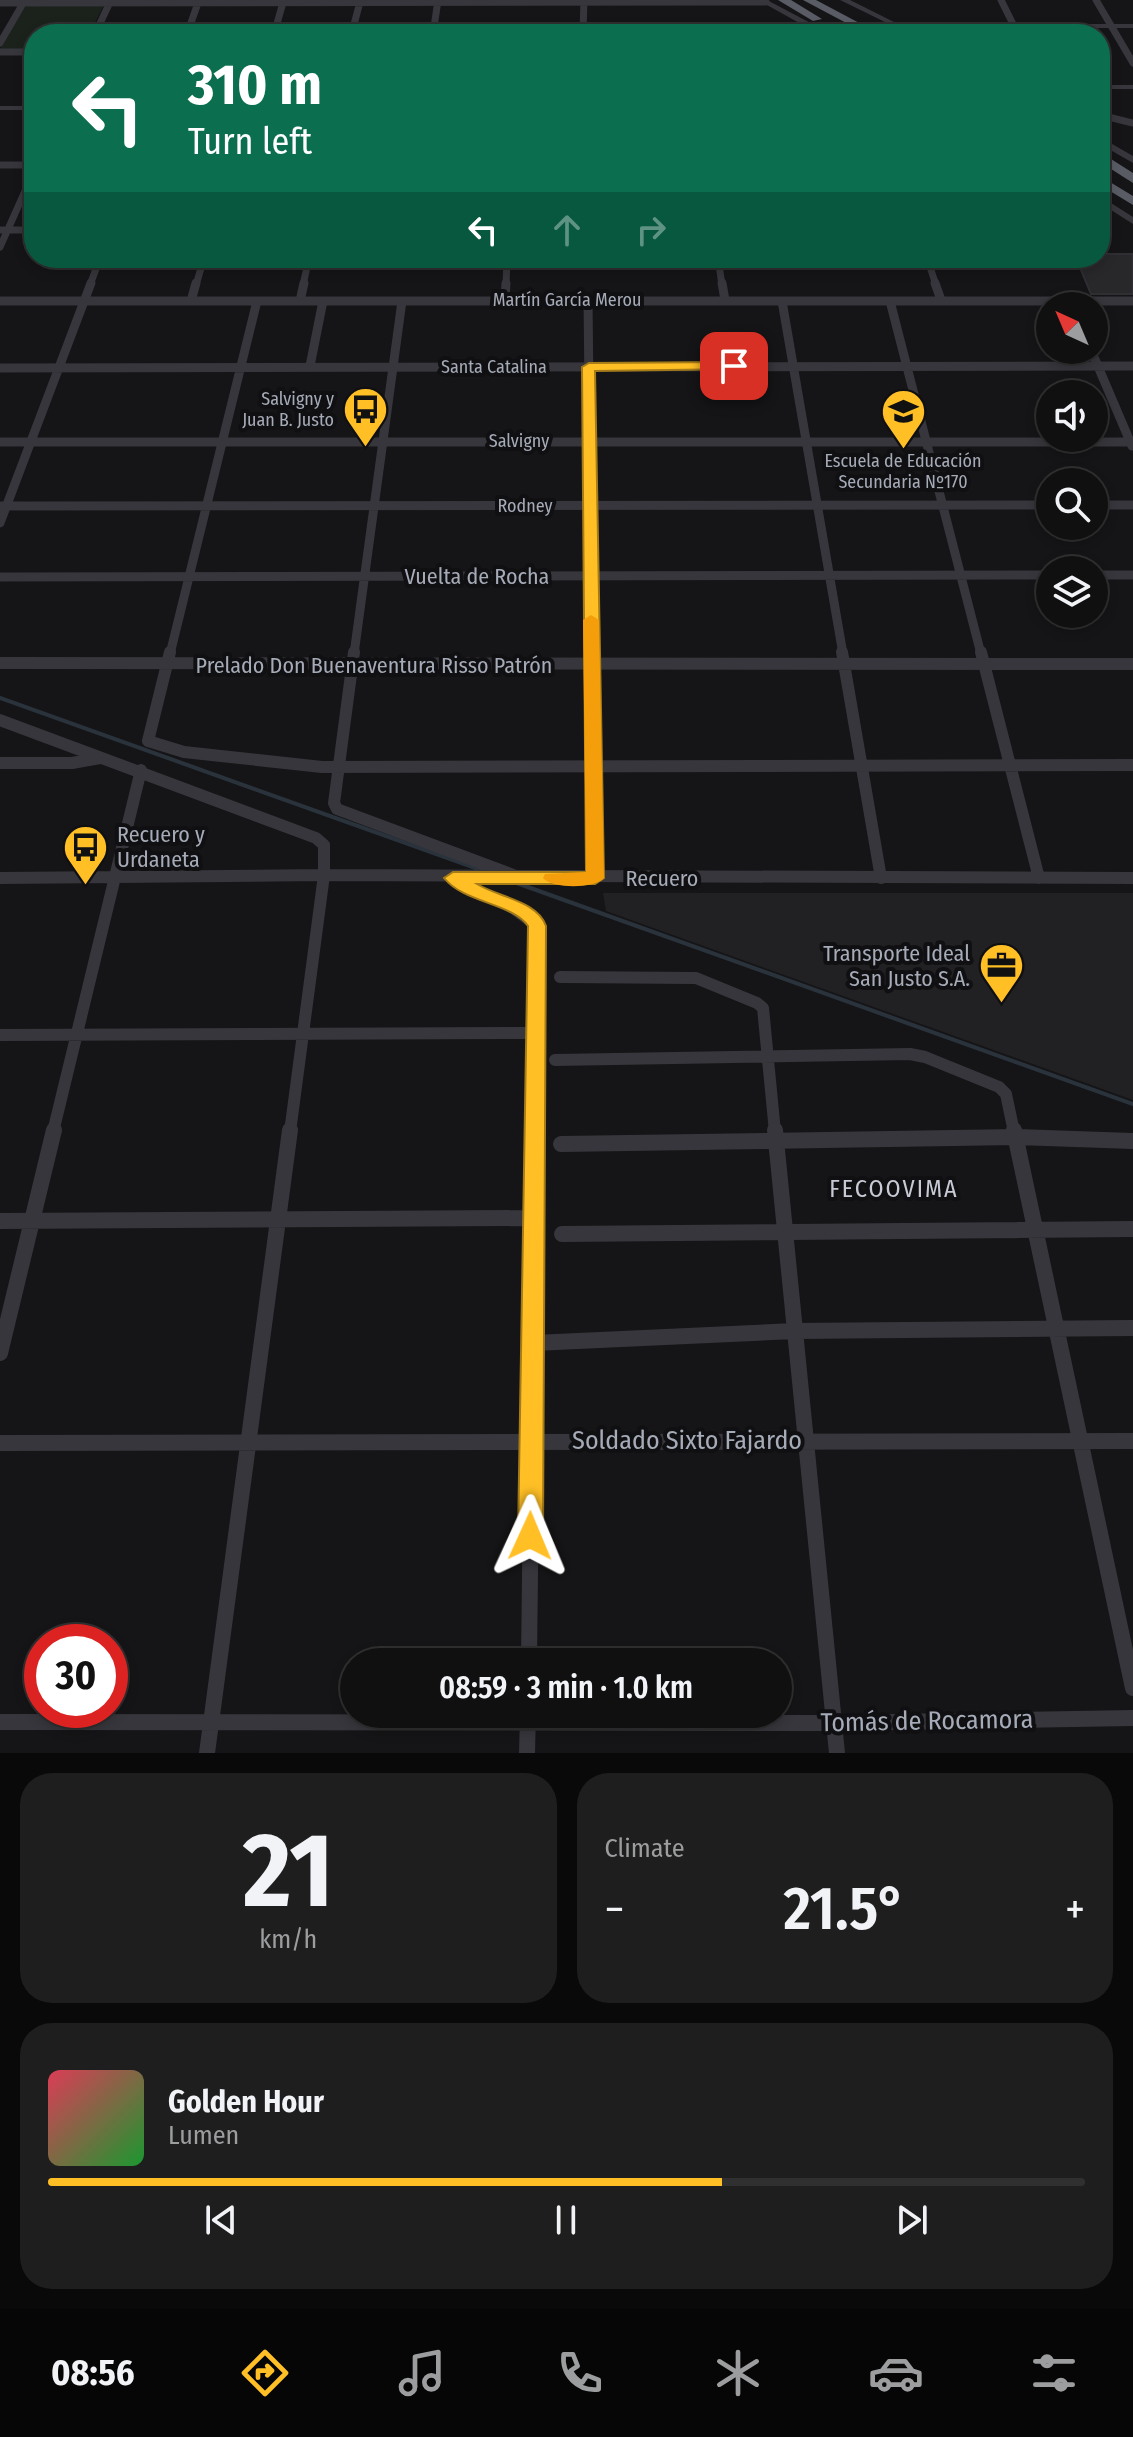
<!DOCTYPE html>
<meta charset="utf-8">
<style>
:root{--surface:#101011;--page:#1e1e1f;--text:#f1f3f6;--muted:#9c9d9f;--line:#303031;--accent:#ffbf25}
body{margin:0;font-family:"Fira Sans Condensed",sans-serif;background:var(--page);color:var(--text);height:100vh;display:flex;flex-direction:column;font-size:30px;white-space:nowrap}
*{box-sizing:border-box;margin:0}
p{font-size:26px;color:var(--muted)}
.icon{flex:none;width:44px;height:44px;fill:none;stroke:currentColor;stroke-width:2;stroke-linecap:round;stroke-linejoin:round}
.map{position:relative;height:1753px;overflow:hidden}
.sheet{display:flex;flex-direction:column;gap:20px;padding:20px;background:#090909;flex:1}
.sheet>*{flex:none}
.hud{position:absolute;left:24px;top:24px;width:1086px;height:244px;border-radius:32px;box-shadow:0 4px 12px #0003,0 0 0 2px var(--line);background:#0b6e4f;color:#fff;overflow:hidden}
.needle{width:52px;rotate:316deg}
.controls{position:absolute;left:1036px;top:292px;display:grid;gap:16px}
.controls a{display:grid;place-items:center;width:72px;height:72px;border-radius:50%;background:var(--surface);box-shadow:0 4px 12px #0003,0 0 0 2px var(--line);font-size:40px}
.speed{position:absolute;left:24px;top:1624px;display:flex;gap:16px;font-size:40px;font-weight:700;text-align:center}
.speed>*{display:grid;place-content:center;width:104px;height:104px;border-radius:50%;background:var(--surface);box-shadow:0 4px 12px #0003,0 0 0 2px var(--line);line-height:1}
.speed .limit{border:12px solid #d22;background:#fff;color:#111}
.pin{position:absolute;display:grid;place-items:center;width:68px;height:68px;color:#fff;margin:-34px;border-radius:16px;box-shadow:0 4px 12px #0006}
.me{position:absolute;width:88px;margin:-44px;rotate:1deg;stroke-linejoin:round;filter:drop-shadow(0 0 6px #0008)}
.turn{display:flex;align-items:center;gap:28px;height:168px;padding:0 32px;font-size:36px}
.turn .icon{width:104px;height:104px;stroke-width:2.5}
.turn b{display:block;font-size:56px;line-height:68px}
.lanes{display:flex;align-items:center;height:76px;padding:0 32px;background:#0003;justify-content:center;gap:40px;direction:ltr}
.lanes .off{opacity:.35}
.big{font-size:60px;font-weight:600;line-height:1.1}
.sheet .widget{flex:1;display:flex;flex-direction:column;justify-content:center;gap:12px;min-width:0;padding:0 28px;border-radius:32px;background:var(--page)}
.sheet .dial{align-items:center;gap:0}
.dial b{font-size:104px;line-height:1}
.song{display:flex;align-items:center;gap:24px}
.cover{width:96px;height:96px;border-radius:12px;background:linear-gradient(135deg,hsl(350 70% 55%),hsl(130 70% 35%))}
.played{height:8px;border-radius:4px;background:linear-gradient(90deg,var(--accent) 65%,var(--line) 65%)}
.keys{display:flex;justify-content:space-around;direction:ltr}
.heat{display:flex;justify-content:space-between;align-items:center;font-size:44px;direction:ltr}
.sheet .tiles{flex:1;display:grid;gap:20px;grid-template-columns:1fr 1fr}
.widget:last-child{grid-column:span 2}
.trip{position:absolute;left:340px;top:1648px;width:452px;height:80px;border-radius:40px;background:var(--surface);box-shadow:0 4px 12px #0003,0 0 0 2px var(--line);font-weight:600;line-height:80px;text-align:center}
.tabs{display:flex;height:128px;justify-content:space-around;align-items:center;background:#060607;color:var(--muted)}
.tabs .icon{width:56px;height:56px}
.tabs .active{color:var(--accent)}
.tabs b{font-size:36px;color:var(--text)}
.map>svg:first-child{display:block}
.built{fill:#212124}
.green{fill:#1b221c}
.lines{fill:none;stroke-linecap:round;stroke-linejoin:round}
.stream{stroke:#2a333c;stroke-width:4}
.building{fill:#28282b;stroke:#2f2f33;stroke-width:2}
.minor-far3{stroke:#36363c;stroke-width:7}
.minor-far2{stroke:#36363c;stroke-width:9}
.minor-far1{stroke:#36363c;stroke-width:12}
.minor{stroke:#36363c;stroke-width:16}
.tertiary{fill:#36363c;fill-rule:evenodd}
.trunk{fill:#595c64;fill-rule:evenodd}
.route{fill:#ffbf25;stroke:#a67c18;stroke-width:2}
.slow{fill:#f59e0b}
.labels{text-anchor:middle;dominant-baseline:central;stroke-width:8;stroke-linejoin:round;paint-order:stroke}
.far-street-label{font-size:18px;fill:#a6abb8;stroke:#101012}
.far-poi-label{font-size:18px;fill:#a6abb8;stroke:#101012;text-anchor:end}
.street-label{font-size:22px;fill:#a6abb8;stroke:#101012}
.poi-label{font-size:22px;fill:#a6abb8;stroke:#101012;text-anchor:start}
.neighbourhood-label{font-size:24px;letter-spacing:2px;fill:#c7cad4;stroke:#101012}
.near-street-label{font-size:26px;fill:#a6abb8;stroke:#101012}
</style>
<div class="map">
<svg width="1133" height="1753" viewBox="0 0 1133 1753">
<rect width="100%" height="100%" fill="#151517"/>
<!-- built -->
<path class="built" d="M603,893H1133V1100L606,911Z"/>
<!-- green -->
<path class="green" d="M26,5H104L89,34H34V50L0,49Z"/>
<g class="lines">
<!-- stream -->
<path class="stream" d="M0,698L484,871
M511,881L1133,1104"/>
</g>
<!-- building -->
<path class="building" d="M1100,254H1133V294H1091L1076,258H1100Z"/>
<g class="lines">
<!-- minor-far3 -->
<path class="minor-far3" d="M1001,0L1018,34
M1096,0L1133,63
M0,3L766,2
M352,32L360,2
M583,32L584,0
M95,34L111,0
M187,34L199,0
M274,34L282,6L280,0
M433,34L438,0
M0,43L25,0
M0,52H34
M1100,115L1133,123
M0,165H34
M1,230H34
M0,247L34,171
M718,258L722,285
M927,258L936,285
M90,285L100,258
M196,285L204,258
M303,285L309,258
M506,285L507,258"/>
<!-- minor-far2 -->
<path class="minor-far2" d="M722,283L725,300
M935,283L941,300
M505,300L506,283
M588,300L592,654
M0,301H1133
M191,301L196,283
M300,301L304,283
M782,301L843,654
M890,301L981,654
M1091,350L1132,446
M310,366L323,301
M0,368L1133,366
M0,442H1133
M1094,505H1133
M0,506L1050,505
M0,523L91,283
M1094,575H1133
M0,577L1050,575
M170,654L257,301
M354,654L402,301"/>
<!-- minor-far1 -->
<path class="minor-far1" d="M170,652L148,741L184,752L322,767L1133,765
M354,652L334,803L337,809L516,876
M592,652L595,878
M842,652L881,878
M981,652L1039,878
M0,663L1133,664
M0,720L316,838L324,845V875L290,1132
M0,763H72L100,758
M0,878L324,875L1133,878
M455,879L513,908L537,926L535,1132
M560,977L696,978L757,1003L763,1008L775,1132
M0,1035L536,1033
M555,1060L910,1054L925,1057L999,1087L1006,1094L1014,1132
M53,1132L141,770"/>
<!-- minor -->
<path class="minor" d="M775,1130L837,1753
M1014,1130L1133,1688
M561,1144L1017,1137L1133,1141
M0,1221L532,1218
M562,1234L1133,1229
M534,1343L794,1331L1133,1328
M0,1353L54,1130
M0,1443L1133,1441
M529,1662L535,1130
M0,1722L833,1723L1133,1718
M207,1753L290,1130
M527,1753L528,1714"/>
<!-- tertiary -->
<path class="tertiary" d="M758,0H767L820,28L889,24L840,0H850L898,24H1133V28H897L798,34H347L351,32L810,29Z
M1100,85H1133V89H1100Z
M0,106H34V110H0Z
M1100,137L1133,156V163L1100,144Z
M1100,196L1133,217V224L1100,203Z"/>
<!-- trunk -->
<path class="trunk" d="M778,0H791L822,19L813,21Z
M803,0H816L880,34H867Z
M1100,152L1133,173V183L1100,162Z
M1100,176L1133,196V205L1100,185Z"/>
</g>
<!-- route -->
<path class="route" d="M734,362L741,366L739,369L595,371L604,878L595,884H477C498,897 538,901 546,926L543,1536L539,1544L530,1547L522,1544L518,1536L528,926C512,903 464,903 444,878L453,872H586L582,367L589,363Z"/>
<!-- slow -->
<path class="slow" d="M591,615L599,620L604,878C595,889 552,889 543,878L545,874L586,872L583,620Z"/>
<!-- icons -->
<defs>
<symbol id="bus-pin" viewBox="-11 -11 22 30"><path d="M0 17L-7.5 6A9.5 9.5 0 1 1 7.5 6Z" fill="#ffbf25" stroke="#101012"/><path d="M-5-6H5V4H4V6H2V4H-2V6H-4V4H-5ZM-3.5-4V0h7V-4ZM-3.5 1.2v1.5H-2V1.2ZM2 1.2v1.5H3.5V1.2Z" fill="#111"/></symbol>
<symbol id="school-pin" viewBox="-11 -11 22 30"><path d="M0 17L-7.5 6A9.5 9.5 0 1 1 7.5 6Z" fill="#ffbf25" stroke="#101012"/><path d="M0-5L7-2L0 1L-7-2ZM-4 1L0 2.5L4 1V4Q0 6-4 4Z" fill="#111"/></symbol>
<symbol id="office-pin" viewBox="-11 -11 22 30"><path d="M0 17L-7.5 6A9.5 9.5 0 1 1 7.5 6Z" fill="#ffbf25" stroke="#101012"/><path d="M-6-3h4V-5.5h4V-3h4V5H-6ZM-1-4.5V-3h2v-1.5ZM-6 0V1H6V0Z" fill="#111"/></symbol>
</defs>
<g fill-rule="evenodd">
<use href="#bus-pin" x="340" y="384" width="51" height="69"/>
<use href="#school-pin" x="878" y="386" width="51" height="69"/>
<use href="#bus-pin" x="60" y="822" width="51" height="69"/>
<use href="#office-pin" x="976" y="940" width="51" height="69"/>
</g>
<g class="labels">
<!-- far-street labels -->
<g class="far-street-label">
<text x="567" y="300">Martín García Merou</text>
<text x="494" y="367">Santa Catalina</text>
<text x="519" y="441">Salvigny</text>
<text x="525" y="506">Rodney</text>
</g>
<!-- far-poi labels -->
<g class="far-poi-label">
<text x="334" y="399">Salvigny y<tspan x="334" dy="21">Juan B. Justo</tspan></text>
<text x="903" y="461" text-anchor="middle">Escuela de Educación<tspan x="903" dy="21">Secundaria Nº170</tspan></text>
</g>
<!-- street labels -->
<g class="street-label">
<text x="477" y="576">Vuelta de Rocha</text>
<text x="374" y="665">Prelado Don Buenaventura Risso Patrón</text>
<text x="662" y="878">Recuero</text>
</g>
<!-- poi labels -->
<g class="poi-label">
<text x="117" y="834">Recuero y<tspan x="117" dy="25">Urdaneta</tspan></text>
<text x="970" y="953" text-anchor="end">Transporte Ideal<tspan x="970" dy="25">San Justo S.A.</tspan></text>
</g>
<!-- neighbourhood labels -->
<g class="neighbourhood-label">
<text x="894" y="1189">FECOOVIMA</text>
</g>
<!-- near-street labels -->
<g class="near-street-label">
<text x="687" y="1440">Soldado Sixto Fajardo</text>
<text transform="translate(927 1721) rotate(-1)">Tomás de Rocamora</text>
</g>
</g>
</svg>
<div class="controls">
<a><svg class="needle" viewBox="-14 -14 28 28"><path d="M0-13l5 13h-10z" fill="#e53935"/><path d="M0 13l5-13h-10z" fill="#9c9d9f"/></svg></a>
<a><svg class="icon" aria-label="sound" viewBox="0 0 24 24"><path d="M4 9h4l5-4v14l-5-4H4zM17 9q2 3 0 6"/></svg></a>
<a><svg class="icon" aria-label="search" viewBox="0 0 24 24"><circle cx="10" cy="10" r="6"/><path d="M15 15l6 6"/></svg></a>
<a><svg class="icon" aria-label="layers" viewBox="0 0 24 24"><path d="M12 4l9 5-9 5-9-5zM3 14l9 5 9-5"/></svg></a>
</div>
<div class="speed"><div class="limit">30</div></div>
<div class="pin" style="left:734px;top:366px;background:#d93025"><svg class="icon" aria-label="arrive" viewBox="0 0 24 24"><path d="M6 21V4h12l-3 4 3 4H6"/></svg></div>
<svg class="me" style="left:530px;top:1536px" viewBox="-20 -20 40 40"><path d="M0-17L14 15 0 8-14 15z" fill="#ffbf25" stroke="#fff" stroke-width="4"/></svg>
<div class="trip">08:59 · 3 min · 1.0 km</div>
<div class="hud">
<div class="turn"><svg class="icon" aria-label="left" viewBox="0 0 24 24"><path d="M17 20v-9H6M10 6l-5 5 5 5"/></svg><div><b>310 m</b>Turn left</div></div>
<div class="lanes"><svg class="icon" aria-label="left" viewBox="0 0 24 24"><path d="M17 20v-9H6M10 6l-5 5 5 5"/></svg><svg class="icon off" aria-label="ahead" viewBox="0 0 24 24"><path d="M12 20V5M6 11l6-6 6 6"/></svg><svg class="icon off" aria-label="right" viewBox="0 0 24 24"><path d="M7 20v-9h11M14 6l5 5-5 5"/></svg></div>
</div>
</div>
<section class="sheet">
<div class="tiles">
<div class="widget dial"><b>21</b><p>km/h</p></div>
<div class="widget"><p>Climate</p>
<div class="heat"><a>−</a><b class="big">21.5°</b><a>+</a></div>
</div>
<div class="widget">
<div class="song"><i class="cover"></i><div><b>Golden Hour</b><p>Lumen</p></div></div>
<div class="played"></div>
<div class="keys"><svg class="icon" aria-label="previous" viewBox="0 0 24 24"><path d="M18 5L8 12l10 7zM5 5v14"/></svg><svg class="icon" aria-label="pause" viewBox="0 0 24 24"><path d="M8 5v14M16 5v14"/></svg><svg class="icon" aria-label="next" viewBox="0 0 24 24"><path d="M6 5l10 7-10 7zM19 5v14"/></svg></div>
</div>
</div>
</section>
<nav class="tabs">
<b>08:56</b>
<svg class="icon active" aria-label="directions" viewBox="0 0 24 24"><path d="M12 3l9 9-9 9-9-9zM9 14v-3h6M13 9l2 2-2 2"/></svg>
<svg class="icon" aria-label="music" viewBox="0 0 24 24"><path d="M9 18V5l10-2v13"/><circle cx="6" cy="18" r="3"/><circle cx="16" cy="16" r="3"/></svg>
<svg class="icon" aria-label="phone" viewBox="0 0 24 24"><path d="M5 4h4l2 5-3 2q2 4 5 5l2-3 5 2v4C11 20 4 13 5 4z"/></svg>
<svg class="icon" aria-label="climate" viewBox="0 0 24 24"><path d="M12 3v18M4 7l16 10M4 17L20 7"/></svg>
<svg class="icon" aria-label="car" viewBox="0 0 24 24"><path d="M5 17H2v-5l4-1 3-4h7l3 4 3 1v5h-3M9 17h6M6 11h13"/><circle cx="7" cy="17" r="2"/><circle cx="17" cy="17" r="2"/></svg>
<svg class="icon" aria-label="filters" viewBox="0 0 24 24"><path d="M4 7h16M4 17h16"/><circle cx="9" cy="7" r="2"/><circle cx="15" cy="17" r="2"/></svg>
</nav>
